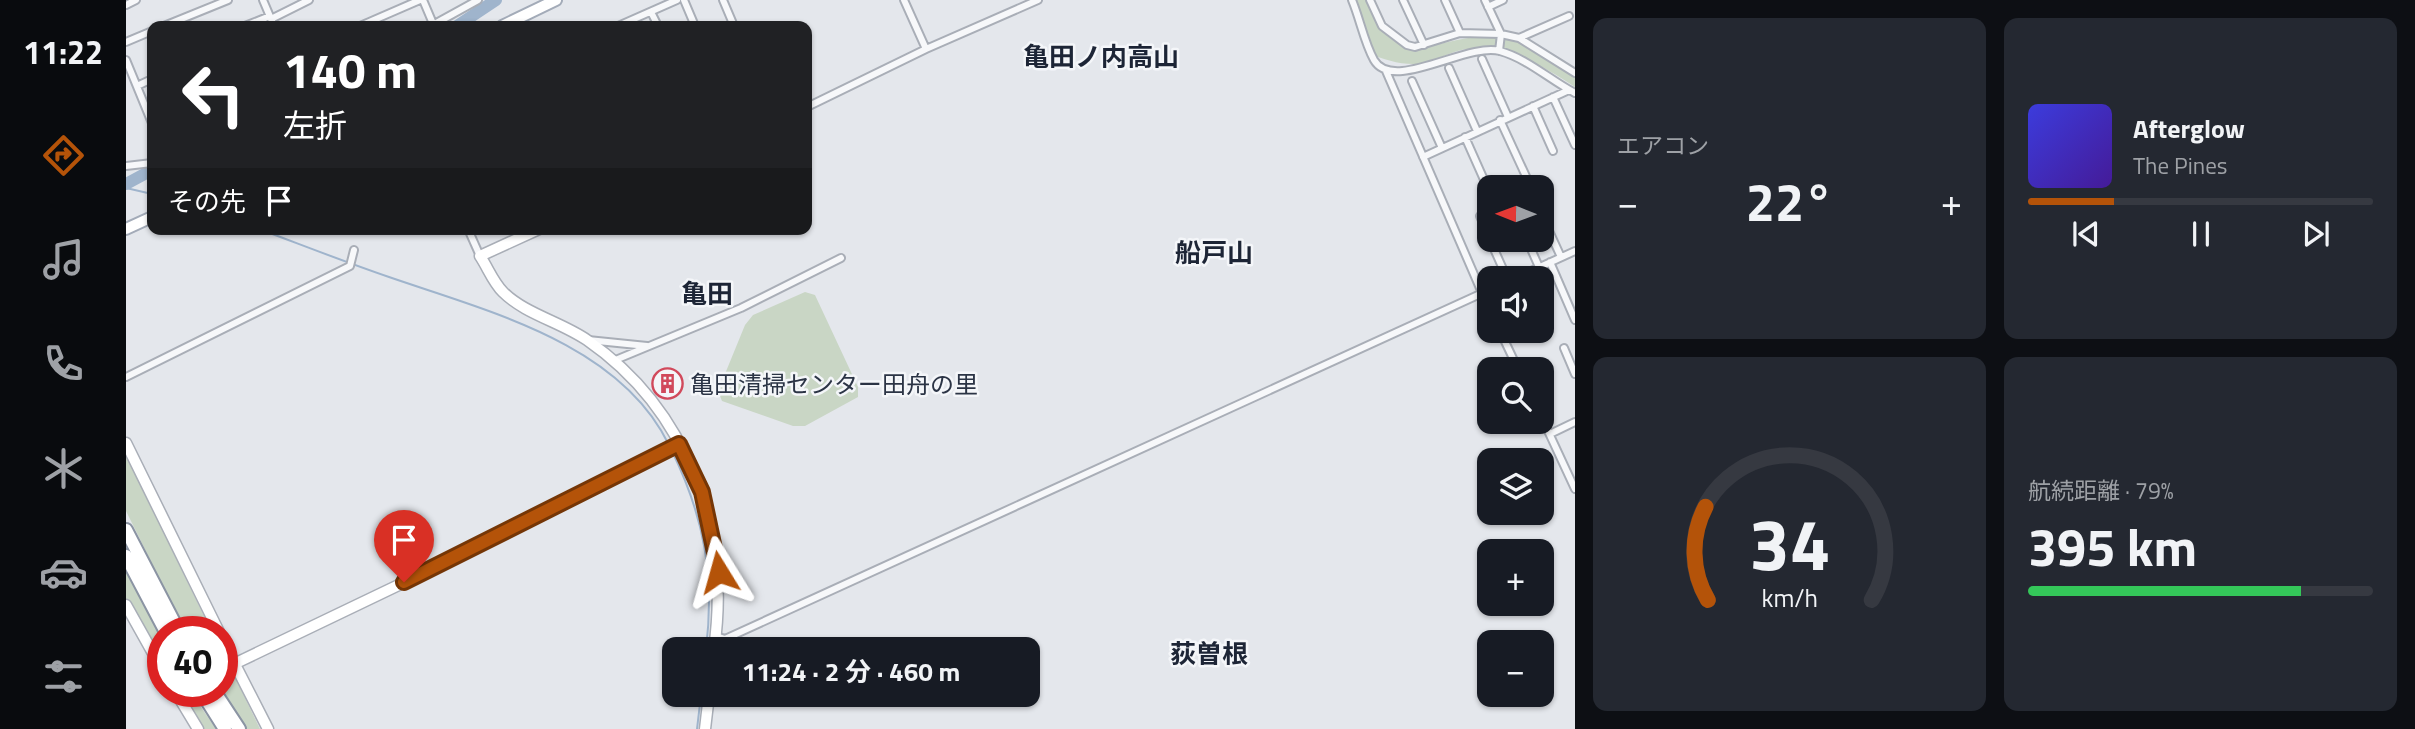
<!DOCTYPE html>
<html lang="ja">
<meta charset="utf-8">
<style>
:root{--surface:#171b24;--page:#242831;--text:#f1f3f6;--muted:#9ea1a6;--line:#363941;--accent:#b45309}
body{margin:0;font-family:"Titillium Web","Noto Sans JP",sans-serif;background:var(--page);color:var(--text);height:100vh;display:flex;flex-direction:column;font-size:26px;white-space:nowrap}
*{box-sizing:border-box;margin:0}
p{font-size:23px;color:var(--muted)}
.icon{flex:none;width:38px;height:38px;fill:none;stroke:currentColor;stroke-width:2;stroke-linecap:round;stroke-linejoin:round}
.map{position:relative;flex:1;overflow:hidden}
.side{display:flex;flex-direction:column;gap:18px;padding:18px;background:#0d0f14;width:840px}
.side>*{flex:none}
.hud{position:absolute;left:21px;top:21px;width:665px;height:214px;border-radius:14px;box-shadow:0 2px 5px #0004;background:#202124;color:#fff;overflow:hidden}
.needle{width:46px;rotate:271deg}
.fabs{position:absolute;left:1351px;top:175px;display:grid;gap:14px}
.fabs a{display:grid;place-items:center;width:77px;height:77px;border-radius:14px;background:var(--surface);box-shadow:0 2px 5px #0004;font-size:35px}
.speed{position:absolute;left:21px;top:616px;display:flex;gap:14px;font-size:35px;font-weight:700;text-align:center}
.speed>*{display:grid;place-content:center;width:91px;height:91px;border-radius:50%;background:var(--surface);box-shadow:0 2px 5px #0004;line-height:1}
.speed .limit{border:10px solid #d22;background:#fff;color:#111}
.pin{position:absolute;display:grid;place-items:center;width:60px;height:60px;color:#fff;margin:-72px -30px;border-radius:50% 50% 50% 0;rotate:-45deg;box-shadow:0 0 7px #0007}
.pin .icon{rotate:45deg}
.me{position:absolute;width:77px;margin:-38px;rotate:352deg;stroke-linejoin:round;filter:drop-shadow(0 0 5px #0008)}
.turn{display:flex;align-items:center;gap:24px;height:147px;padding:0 21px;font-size:32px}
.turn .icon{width:91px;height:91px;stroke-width:2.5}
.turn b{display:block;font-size:49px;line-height:60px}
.then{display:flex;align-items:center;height:66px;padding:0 21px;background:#0003;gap:14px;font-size:26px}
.big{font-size:52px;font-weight:700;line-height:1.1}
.side .tile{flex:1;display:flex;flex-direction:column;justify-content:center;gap:10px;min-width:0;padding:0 24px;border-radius:14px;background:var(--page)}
.side .dial{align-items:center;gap:0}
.dial svg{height:182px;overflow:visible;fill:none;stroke:var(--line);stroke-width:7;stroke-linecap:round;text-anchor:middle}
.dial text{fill:var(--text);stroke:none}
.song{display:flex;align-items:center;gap:21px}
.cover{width:84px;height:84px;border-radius:10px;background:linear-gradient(135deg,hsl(240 70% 55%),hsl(260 70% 35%))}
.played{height:7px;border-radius:4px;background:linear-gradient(90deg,var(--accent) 25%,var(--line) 25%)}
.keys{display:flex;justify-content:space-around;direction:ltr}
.heat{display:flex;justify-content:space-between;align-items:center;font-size:38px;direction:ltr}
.charge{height:10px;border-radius:5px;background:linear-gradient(90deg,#34c759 79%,var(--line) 0)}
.side .tiles{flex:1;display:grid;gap:18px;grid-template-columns:repeat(2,1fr)}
.trip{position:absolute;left:536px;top:637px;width:378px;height:70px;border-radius:14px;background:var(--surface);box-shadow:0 2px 5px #0004;font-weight:700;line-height:70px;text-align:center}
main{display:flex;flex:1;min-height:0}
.tab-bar{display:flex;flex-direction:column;width:126px;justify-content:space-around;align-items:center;background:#090b0e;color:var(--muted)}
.tab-bar .icon{width:49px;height:49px}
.tab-bar .selected{color:var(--accent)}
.tab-bar b{font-size:32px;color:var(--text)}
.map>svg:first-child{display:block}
.green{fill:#c9d6c5}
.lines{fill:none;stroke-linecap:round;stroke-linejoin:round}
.stream{stroke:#9fb4cc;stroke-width:2}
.river{stroke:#9fb4cc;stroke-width:12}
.street-casing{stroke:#a9aeb7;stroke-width:10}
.secondary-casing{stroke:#a9aeb7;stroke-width:13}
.primary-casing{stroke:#a3abb8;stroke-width:14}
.highway-casing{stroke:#8b94a3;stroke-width:16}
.street{stroke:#f7f8fa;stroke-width:6}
.secondary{stroke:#fff;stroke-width:10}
.primary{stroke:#fff;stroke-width:10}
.highway{stroke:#fff;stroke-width:12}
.route-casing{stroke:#753606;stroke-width:18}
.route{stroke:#b45309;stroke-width:12}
.labels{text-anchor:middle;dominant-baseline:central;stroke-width:5;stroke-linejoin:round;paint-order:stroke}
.poi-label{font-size:24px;fill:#2b3445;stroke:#f4f6f9;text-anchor:start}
.neighbourhood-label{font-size:26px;font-weight:bold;fill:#1d2536;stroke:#f4f6f9}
</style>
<main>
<nav class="tab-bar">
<b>11:22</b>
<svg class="icon selected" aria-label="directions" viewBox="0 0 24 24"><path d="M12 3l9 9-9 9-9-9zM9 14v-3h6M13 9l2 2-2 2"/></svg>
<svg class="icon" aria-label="music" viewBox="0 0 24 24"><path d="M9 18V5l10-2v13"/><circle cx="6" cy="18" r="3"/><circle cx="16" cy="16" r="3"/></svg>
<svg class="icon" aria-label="phone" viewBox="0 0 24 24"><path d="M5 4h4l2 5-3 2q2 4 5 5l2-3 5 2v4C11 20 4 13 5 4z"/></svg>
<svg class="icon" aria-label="climate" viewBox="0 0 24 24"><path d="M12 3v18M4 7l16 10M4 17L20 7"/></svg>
<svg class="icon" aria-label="car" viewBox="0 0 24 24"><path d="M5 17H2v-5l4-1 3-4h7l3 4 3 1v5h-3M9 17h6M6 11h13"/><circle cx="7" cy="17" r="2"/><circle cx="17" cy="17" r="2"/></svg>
<svg class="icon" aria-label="filters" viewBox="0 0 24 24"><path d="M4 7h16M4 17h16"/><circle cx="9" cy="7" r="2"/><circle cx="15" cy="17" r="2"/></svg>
</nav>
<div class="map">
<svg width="1449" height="729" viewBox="0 0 1449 729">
<rect width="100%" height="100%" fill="#e4e7ec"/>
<!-- green -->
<path class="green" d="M1223,0H1242C1274,86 1314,27 1377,38C1403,43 1427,62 1449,76V87C1415,65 1385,47 1343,49C1325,50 1309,62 1291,64C1274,65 1258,59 1243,54Z
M679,292L689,295L732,387V397L679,426H667L596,401L592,391L619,325L627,315Z
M0,454L76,612L87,632H60L0,511Z
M0,571L37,640V667L0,602Z
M101,675L109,677L134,729H121L96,691V677Z
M66,694L90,729H74L59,705Z"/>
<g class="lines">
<!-- stream -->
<path class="stream" d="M0,188L26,194
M133,229C176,245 219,262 263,277C361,311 494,343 543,445
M546,451C578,517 589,576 580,649
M571,729L575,695"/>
<!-- river -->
<path class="river" d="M331,26L370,0
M0,184L26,170"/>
<defs>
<path id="street" d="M137,0L148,26
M297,0L308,26
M558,0L569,26
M597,0L608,26
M778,0L800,49
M1226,0C1234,19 1238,42 1248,60C1267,93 1341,42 1374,51C1402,59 1424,80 1449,93
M1244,0L1256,26L1281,45L1289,47L1334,33L1375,34L1393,38L1449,73
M1277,0L1298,45
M1319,0L1334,33
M1359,0L1375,34L1373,51
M0,5L10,0
M1362,7L1377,0
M525,12L532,26
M145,19L183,0
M38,26L102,0
M119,26L144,16
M234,26L294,0
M305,26L352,0
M492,26L551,0
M1393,38L1443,16
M0,42L26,31
M1356,59L1382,117
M0,60L26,123
M1323,68L1351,131
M1260,71L1363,309
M1286,81L1316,148
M11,86L26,79
M1427,97L1449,145
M1407,106L1427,151
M681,107L800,49L912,0
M1374,120L1404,185
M1339,137L1363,191
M1297,157L1443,90
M0,166L26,163
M1354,216L1363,237
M1418,220L1435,257
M342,229L354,256
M1364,240L1381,278
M1401,240L1413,267
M1424,262L1449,320
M1390,278L1449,251
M1374,331L1392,369
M1410,331L1411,333
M462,340L521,346
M1438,348L1449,374
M487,361L615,308L715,258
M0,377L224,266L228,250
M1416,418L1449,489
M1424,434L1449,422
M590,636L599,639L1363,290
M96,670L108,664"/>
<path id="secondary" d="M413,229L354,256C362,268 367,282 377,292C399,314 435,322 461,340C562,410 605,530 588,649
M0,443L93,632
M0,605L37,671
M96,639L142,729
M108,664L327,559L553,444
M49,691L72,729
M579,729L583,695"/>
<path id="primary" d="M376,26L430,0
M0,229L26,217"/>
<path id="highway" d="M0,530L53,632
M0,556L40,632
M75,691L99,729
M88,691L113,729"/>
</defs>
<!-- street casing -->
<use href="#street" class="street-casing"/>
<!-- secondary casing -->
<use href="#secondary" class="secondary-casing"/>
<!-- primary casing -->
<use href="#primary" class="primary-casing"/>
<!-- highway casing -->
<use href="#highway" class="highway-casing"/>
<!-- street -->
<use href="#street" class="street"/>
<!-- secondary -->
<use href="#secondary" class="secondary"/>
<!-- primary -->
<use href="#primary" class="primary"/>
<!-- highway -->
<use href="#highway" class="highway"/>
</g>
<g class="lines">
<defs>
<path id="route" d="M278,582L553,444L576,492L593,572"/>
</defs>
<!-- route casing -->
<use href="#route" class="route-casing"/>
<!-- route -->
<use href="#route" class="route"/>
</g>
<!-- icons -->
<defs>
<symbol id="building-ring" viewBox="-11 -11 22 22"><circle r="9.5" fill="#f4f6f9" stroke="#d1495b" stroke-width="1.5"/><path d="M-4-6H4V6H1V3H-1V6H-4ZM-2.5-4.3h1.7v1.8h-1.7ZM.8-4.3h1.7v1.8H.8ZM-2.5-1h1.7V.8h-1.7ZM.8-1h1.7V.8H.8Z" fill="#d1495b"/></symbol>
</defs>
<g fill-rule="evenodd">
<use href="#building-ring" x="524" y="366" width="35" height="35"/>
</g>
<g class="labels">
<!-- poi labels -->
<g class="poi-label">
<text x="564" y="384">亀田清掃センター田舟の里</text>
</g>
<!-- neighbourhood labels -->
<g class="neighbourhood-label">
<text x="975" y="56">亀田ノ内高山</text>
<text x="1088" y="252">船戸山</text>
<text x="581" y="293">亀田</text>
<text x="1083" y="653">荻曽根</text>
</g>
</g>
</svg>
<div class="fabs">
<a><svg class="needle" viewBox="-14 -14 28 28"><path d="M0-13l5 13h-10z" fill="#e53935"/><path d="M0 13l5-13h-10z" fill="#9ea1a6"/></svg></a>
<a><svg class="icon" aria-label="sound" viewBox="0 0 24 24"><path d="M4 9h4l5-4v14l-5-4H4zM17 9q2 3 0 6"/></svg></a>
<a><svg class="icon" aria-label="search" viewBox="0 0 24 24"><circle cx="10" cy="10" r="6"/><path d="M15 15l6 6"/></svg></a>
<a><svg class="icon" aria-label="layers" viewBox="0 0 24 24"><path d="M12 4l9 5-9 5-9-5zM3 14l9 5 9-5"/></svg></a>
<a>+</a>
<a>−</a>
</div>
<div class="speed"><div class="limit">40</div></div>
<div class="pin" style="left:278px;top:582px;background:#d93025"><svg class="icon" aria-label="arrive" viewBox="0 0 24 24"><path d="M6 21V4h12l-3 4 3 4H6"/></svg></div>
<svg class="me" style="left:593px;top:572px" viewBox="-20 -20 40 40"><path d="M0-17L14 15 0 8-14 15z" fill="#b45309" stroke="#fff" stroke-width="4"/></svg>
<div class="trip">11:24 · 2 分 · 460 m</div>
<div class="hud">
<div class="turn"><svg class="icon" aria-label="left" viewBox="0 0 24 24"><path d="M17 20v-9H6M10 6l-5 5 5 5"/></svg><div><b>140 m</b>左折</div></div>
<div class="then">その先<svg class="icon" aria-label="arrive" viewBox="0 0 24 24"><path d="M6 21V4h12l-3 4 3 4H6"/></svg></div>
</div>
</div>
<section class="side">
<div class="tiles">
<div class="tile"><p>エアコン</p>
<div class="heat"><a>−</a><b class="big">22°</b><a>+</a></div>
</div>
<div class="tile">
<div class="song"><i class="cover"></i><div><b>Afterglow</b><p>The Pines</p></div></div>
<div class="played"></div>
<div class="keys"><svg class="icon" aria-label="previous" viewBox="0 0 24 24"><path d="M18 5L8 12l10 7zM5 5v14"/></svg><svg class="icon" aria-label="pause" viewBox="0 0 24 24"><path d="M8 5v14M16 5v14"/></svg><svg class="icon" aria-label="next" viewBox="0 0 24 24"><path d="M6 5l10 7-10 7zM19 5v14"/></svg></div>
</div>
<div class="tile dial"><svg viewBox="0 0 100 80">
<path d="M14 69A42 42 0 1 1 86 69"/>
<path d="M14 69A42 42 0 0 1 13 28" stroke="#b45309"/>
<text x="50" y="56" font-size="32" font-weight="700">34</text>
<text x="50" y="72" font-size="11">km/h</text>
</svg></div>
<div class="tile"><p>航続距離 · 79%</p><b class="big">395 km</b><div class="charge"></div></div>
</div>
</section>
</main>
